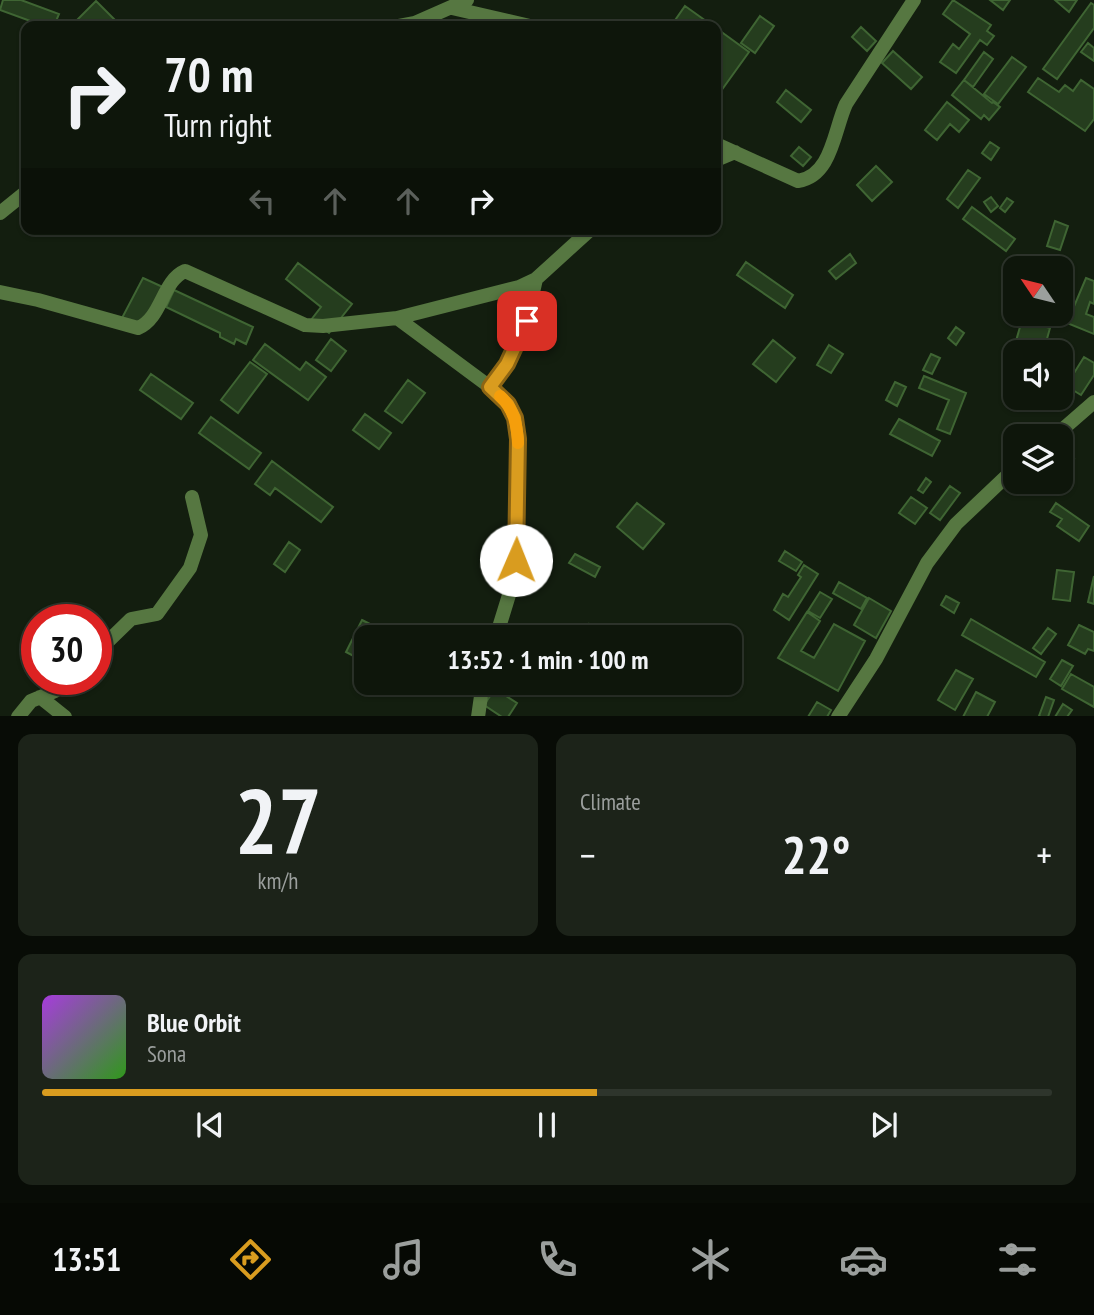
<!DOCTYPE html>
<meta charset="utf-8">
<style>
:root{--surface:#0e160b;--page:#1c2319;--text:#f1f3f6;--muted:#9b9f9d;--line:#2e352c;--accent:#d99c1f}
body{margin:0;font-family:"PT Sans Narrow",sans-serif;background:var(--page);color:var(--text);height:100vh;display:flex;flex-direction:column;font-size:26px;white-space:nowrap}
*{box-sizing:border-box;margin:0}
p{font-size:23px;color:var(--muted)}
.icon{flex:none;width:38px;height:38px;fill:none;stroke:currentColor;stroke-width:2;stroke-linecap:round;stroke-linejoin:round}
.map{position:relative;height:716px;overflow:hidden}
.side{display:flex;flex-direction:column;gap:18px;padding:18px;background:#080c06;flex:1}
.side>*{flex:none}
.banner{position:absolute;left:21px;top:21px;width:700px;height:214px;border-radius:14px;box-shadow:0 2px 5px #0004,0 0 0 2px var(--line);background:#0e160b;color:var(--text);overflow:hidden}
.needle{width:46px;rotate:305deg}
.controls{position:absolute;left:1003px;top:256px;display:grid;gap:14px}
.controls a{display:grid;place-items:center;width:70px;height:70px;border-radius:14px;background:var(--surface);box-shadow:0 2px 5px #0004,0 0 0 2px var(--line);font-size:35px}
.speed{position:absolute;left:21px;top:604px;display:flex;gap:14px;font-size:35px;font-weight:700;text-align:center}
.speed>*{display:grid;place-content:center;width:91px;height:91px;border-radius:50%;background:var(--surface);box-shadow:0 2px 5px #0004,0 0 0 2px var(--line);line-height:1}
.speed .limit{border:10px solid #d22;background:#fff;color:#111}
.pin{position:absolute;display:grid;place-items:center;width:60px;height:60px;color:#fff;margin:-30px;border-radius:14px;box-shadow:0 4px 10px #0006}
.me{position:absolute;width:77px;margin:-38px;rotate:1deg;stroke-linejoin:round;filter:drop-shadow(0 0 5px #0008)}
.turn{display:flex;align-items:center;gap:24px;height:147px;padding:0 28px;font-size:32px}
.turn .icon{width:91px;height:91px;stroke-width:2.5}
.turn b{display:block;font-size:49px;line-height:60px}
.lanes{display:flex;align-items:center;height:66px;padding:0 28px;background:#0003;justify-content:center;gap:35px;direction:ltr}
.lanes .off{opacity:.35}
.big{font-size:52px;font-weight:700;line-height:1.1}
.side .tile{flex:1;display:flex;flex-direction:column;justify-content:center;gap:10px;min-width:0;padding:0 24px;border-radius:14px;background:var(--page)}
.side .dial{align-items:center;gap:0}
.dial b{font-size:91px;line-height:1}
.song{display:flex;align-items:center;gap:21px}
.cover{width:84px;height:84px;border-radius:10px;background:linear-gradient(135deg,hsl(280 70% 55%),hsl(110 70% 35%))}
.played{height:7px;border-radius:4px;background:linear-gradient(90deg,var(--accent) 55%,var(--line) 55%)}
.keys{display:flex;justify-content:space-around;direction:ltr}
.heat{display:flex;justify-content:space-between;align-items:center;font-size:38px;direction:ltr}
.side .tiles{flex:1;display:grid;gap:18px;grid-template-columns:1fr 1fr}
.tile:last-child{grid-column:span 2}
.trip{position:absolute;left:354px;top:625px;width:388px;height:70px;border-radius:14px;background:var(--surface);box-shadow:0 2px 5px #0004,0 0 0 2px var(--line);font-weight:700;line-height:70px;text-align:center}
.dock{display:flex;height:112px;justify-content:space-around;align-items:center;background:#060904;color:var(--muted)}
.dock .icon{width:49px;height:49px}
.dock .active{color:var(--accent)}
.dock b{font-size:32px;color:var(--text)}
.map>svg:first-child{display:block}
.building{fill:#253d1e;stroke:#3f6533;stroke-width:2}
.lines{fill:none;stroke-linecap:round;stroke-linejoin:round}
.minor{stroke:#567741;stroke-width:14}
.route-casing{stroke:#8d6514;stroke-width:18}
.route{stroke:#d99c1f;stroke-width:12}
.slow{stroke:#f59e0b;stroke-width:12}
</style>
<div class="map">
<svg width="1094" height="717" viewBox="0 0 1094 717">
<rect width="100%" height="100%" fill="#131e0f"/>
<!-- building -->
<path class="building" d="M3,0H21L59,14L54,26H44L0,10Z
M953,0L991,25L987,31L994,36L987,45L980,40L956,73L940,62L953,44L959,49L970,34L943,14Z
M990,0H1010L1003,10Z
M1055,0H1077L1069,12Z
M96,1L121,26H100L95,22L91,26H71Z
M1091,3L1094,5V28L1057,79L1043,69Z
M685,6L713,26H671Z
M760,16L774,26L755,53L741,43Z
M861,27L876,41L867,51L852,37Z
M716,28L749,52L716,98Z
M1088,43L1094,48V61L1081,52Z
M893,51L922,77L911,89L882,63Z
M984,52L993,59L973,87L964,80Z
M1012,57L1026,67L998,104L984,94Z
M1038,78L1059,92L1065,85L1073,91L1081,80L1094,89V119L1085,131L1028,92Z
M964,80L992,103L993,102L1000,107L989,120L984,115L981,119L952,95Z
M786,90L811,110L801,122L777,102Z
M947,102L969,120L959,132L950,124L937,140L925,130Z
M990,142L999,148L991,160L982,153Z
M799,147L811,157L803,166L791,156Z
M876,166L892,182L872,201L857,185Z
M968,170L980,178L958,208L947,199Z
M991,197L998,206L991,212L984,202Z
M1007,198L1013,202L1005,212L1000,208Z
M972,207L1015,239L1006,251L963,219Z
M1055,221L1068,226L1060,250L1047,246Z
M850,254L856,263L836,279L829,271Z
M746,262L793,295L785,308L737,275Z
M298,263L352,304L329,333L311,320L321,307L286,279Z
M1060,277L1067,279L1061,299H1060Z
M143,278L165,288L144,329L122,318Z
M1086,278L1094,281V304L1090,302L1086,314L1094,317V334L1067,323Z
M174,290L253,327L246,344L236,339L234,344L220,337V333L166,307Z
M1022,320L1050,328L1045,346L1030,342L1027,352H1015V370L1008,369Z
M956,327L964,333L956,345L948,338Z
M331,339L346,351L331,371L316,360Z
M773,340L795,358L776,382L753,364Z
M265,344L300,370L306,362L326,377L308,400L253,360Z
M829,345L843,354L831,373L817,365Z
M931,354L940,358L932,374L923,370Z
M1084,357L1094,363V375L1081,395L1066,386Z
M250,362L267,374L238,413L221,400Z
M151,374L193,403L181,419L140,390Z
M924,376L966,393L950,434L937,429L949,400L919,388Z
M408,380L425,393L402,423L385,411Z
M895,382L906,387L897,406L886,400Z
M365,414L391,433L379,449L353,430Z
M211,417L261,453L249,469L199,433Z
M899,419L940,441L932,456L890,434Z
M1062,452L1074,459L1060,481V455Z
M272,461L333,507L321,522L275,488L270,495L255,484Z
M926,478L931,482L923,493L918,490Z
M1045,481H1060L1056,489Z
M950,486L960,493L940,520L930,513Z
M911,497L927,508L915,524L899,513Z
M637,503L664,524L643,549L617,527Z
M1056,503L1089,526L1079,541L1057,526L1062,519L1050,512Z
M289,542L300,550L285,572L274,564Z
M785,551L802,562L796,571L779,561Z
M575,554L600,567L595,577L569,563Z
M804,565L818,574L789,620L774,610L783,594L788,597L801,577L798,575Z
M1057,570L1074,572L1070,601L1053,599Z
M1094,576V604L1088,602Z
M839,582L867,598L861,609L833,593Z
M820,592L832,599L820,618L808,611Z
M946,596L959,603L954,613L941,605Z
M869,598L891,611L876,638L854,625Z
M807,612L820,621L801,651L814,658L834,624L865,641L838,691L778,658Z
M971,619L1045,662L1036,677L962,635Z
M362,620L380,629L376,637H366V656L363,661L346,652Z
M589,624L605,637H579Z
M1079,625L1094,632V651L1088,649L1085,654L1068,645Z
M1048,628L1056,634L1041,654L1033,648Z
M381,631L395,637H378Z
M1062,660L1073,666L1061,686L1050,679Z
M956,670L973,679L955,710L938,700Z
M1071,674L1094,687V707L1062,689Z
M495,689L517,703L508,717H502L484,705Z
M976,692L995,702L987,717H963Z
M1046,697L1054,700L1048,717H1041L1039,716Z
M817,702L831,710L827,717H808Z
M1063,704L1072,710L1067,717H1055Z"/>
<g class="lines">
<!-- minor -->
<path class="minor" d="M452,8L530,26
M399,26L415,23L467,0
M716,144L798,181C832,176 834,130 846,104L914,0
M716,160L735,152
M0,213L26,192
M0,292L38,300L138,328C162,318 162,281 185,271L305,325L323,326L397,318L519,287L536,279L591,229
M397,318L490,387L508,404L515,417L518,439L516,560L513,582L496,637
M490,387C519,349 526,325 536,279
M1055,436L1094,402
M96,653L131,619L157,614L190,568L201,535L192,497
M40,697L65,717
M18,717L31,701L55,691L70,679
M478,717L483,682
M838,717L876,659L927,563L956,524L1015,468"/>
</g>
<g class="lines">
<defs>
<path id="route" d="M516,560L518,439L515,418L508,404L490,387L507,364L527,321"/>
</defs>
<!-- route casing -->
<use href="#route" class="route-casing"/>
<!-- route -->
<use href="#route" class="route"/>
<!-- slow -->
<path class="slow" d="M500,396C514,409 517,424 518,443"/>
</g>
</svg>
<div class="controls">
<a><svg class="needle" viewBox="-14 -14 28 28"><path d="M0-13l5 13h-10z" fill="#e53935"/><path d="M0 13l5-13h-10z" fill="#9b9f9d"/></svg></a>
<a><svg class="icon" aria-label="sound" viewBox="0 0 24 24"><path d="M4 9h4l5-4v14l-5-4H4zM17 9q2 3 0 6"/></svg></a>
<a><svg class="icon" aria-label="layers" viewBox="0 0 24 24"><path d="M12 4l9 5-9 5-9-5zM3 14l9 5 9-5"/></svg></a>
</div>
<div class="speed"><div class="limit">30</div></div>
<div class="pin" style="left:527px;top:321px;background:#d93025"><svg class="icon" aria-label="arrive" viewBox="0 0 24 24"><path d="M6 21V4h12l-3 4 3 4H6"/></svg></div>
<svg class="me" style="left:516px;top:560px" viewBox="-20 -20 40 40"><circle r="19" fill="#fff"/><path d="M0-13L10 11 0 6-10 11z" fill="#d99c1f"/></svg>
<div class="trip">13:52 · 1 min · 100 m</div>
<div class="banner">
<div class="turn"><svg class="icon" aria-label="right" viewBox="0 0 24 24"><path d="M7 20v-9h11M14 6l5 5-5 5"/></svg><div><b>70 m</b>Turn right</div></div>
<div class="lanes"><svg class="icon off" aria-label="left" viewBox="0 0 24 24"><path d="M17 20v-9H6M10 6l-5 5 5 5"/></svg><svg class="icon off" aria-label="ahead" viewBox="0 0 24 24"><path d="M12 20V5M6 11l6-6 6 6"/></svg><svg class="icon off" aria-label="ahead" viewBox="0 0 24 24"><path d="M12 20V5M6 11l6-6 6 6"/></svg><svg class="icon" aria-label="right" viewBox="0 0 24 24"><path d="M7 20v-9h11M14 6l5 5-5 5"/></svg></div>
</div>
</div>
<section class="side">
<div class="tiles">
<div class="tile dial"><b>27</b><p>km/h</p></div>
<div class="tile"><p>Climate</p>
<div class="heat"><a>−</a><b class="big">22°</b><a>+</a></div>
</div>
<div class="tile">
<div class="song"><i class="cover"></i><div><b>Blue Orbit</b><p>Sona</p></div></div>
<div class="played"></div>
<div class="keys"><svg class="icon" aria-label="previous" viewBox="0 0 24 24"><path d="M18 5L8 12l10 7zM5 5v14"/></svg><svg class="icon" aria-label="pause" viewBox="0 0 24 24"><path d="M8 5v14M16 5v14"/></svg><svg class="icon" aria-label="next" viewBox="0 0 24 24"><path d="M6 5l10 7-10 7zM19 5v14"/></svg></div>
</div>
</div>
</section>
<nav class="dock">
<b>13:51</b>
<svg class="icon active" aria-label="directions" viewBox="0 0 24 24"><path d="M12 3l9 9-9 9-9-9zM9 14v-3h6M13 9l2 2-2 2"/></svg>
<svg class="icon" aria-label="music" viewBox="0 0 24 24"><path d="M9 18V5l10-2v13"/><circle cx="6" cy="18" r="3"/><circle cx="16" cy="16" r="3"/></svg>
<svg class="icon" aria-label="phone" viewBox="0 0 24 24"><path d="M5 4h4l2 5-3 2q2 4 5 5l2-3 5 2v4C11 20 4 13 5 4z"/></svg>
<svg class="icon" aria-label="climate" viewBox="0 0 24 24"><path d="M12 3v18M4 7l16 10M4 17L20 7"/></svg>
<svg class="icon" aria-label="car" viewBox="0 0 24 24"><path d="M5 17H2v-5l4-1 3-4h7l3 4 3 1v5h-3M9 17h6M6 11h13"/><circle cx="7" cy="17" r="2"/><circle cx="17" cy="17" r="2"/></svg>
<svg class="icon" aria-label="filters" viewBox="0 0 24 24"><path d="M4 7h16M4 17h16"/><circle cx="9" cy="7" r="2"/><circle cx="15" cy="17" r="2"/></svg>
</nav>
